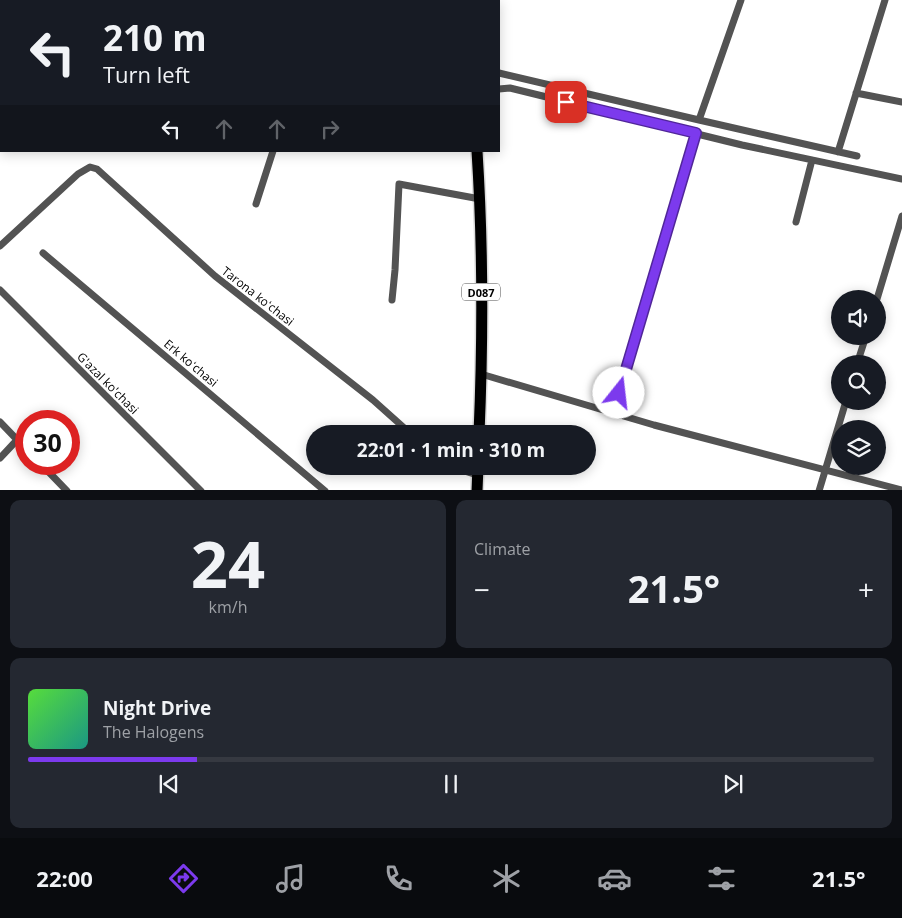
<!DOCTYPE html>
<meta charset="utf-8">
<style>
:root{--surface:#171b24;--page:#242831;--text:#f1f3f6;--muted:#9ea1a6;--line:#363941;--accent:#7c3aed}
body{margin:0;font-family:"Open Sans",sans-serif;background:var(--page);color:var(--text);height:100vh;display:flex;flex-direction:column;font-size:19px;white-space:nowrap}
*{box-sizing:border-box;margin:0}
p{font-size:16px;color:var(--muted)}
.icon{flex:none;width:28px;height:28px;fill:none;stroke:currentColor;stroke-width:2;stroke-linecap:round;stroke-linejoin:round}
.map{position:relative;height:490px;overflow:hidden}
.panel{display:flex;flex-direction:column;gap:10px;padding:10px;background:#0d0f14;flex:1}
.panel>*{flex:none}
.guide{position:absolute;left:0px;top:0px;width:500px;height:152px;box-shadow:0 2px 12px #0003;background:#171b24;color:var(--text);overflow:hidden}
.tools{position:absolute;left:831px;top:290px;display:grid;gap:10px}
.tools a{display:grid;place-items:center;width:55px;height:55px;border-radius:50%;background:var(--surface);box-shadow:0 2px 12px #0003;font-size:25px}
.speed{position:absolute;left:15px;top:410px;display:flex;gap:10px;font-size:25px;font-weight:700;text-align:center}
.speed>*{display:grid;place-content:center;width:65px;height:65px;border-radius:50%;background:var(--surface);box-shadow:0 2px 12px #0003;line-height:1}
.speed .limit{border:8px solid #d22;background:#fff;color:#111}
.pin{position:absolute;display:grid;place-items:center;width:42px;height:42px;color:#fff;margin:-21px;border-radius:10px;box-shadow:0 2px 8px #0006}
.me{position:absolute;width:55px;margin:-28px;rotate:16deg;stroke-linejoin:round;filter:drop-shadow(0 0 4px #0008)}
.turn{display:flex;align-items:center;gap:18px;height:105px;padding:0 20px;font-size:22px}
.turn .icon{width:65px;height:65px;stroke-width:2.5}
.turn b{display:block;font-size:35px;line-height:42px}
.lanes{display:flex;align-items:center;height:48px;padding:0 20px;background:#0003;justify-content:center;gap:25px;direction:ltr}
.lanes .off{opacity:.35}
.big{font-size:38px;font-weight:700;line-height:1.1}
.panel .tile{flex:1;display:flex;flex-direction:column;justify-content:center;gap:8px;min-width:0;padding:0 18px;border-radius:10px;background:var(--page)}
.panel .dial{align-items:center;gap:0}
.dial b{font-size:65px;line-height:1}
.song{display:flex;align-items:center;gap:15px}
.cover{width:60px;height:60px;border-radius:8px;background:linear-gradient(135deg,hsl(110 70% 55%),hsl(170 70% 35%))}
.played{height:5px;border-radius:2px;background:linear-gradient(90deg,var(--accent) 20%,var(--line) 20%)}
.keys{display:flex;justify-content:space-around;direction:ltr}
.heat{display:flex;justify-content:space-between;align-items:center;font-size:28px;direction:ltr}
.panel .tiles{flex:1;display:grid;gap:10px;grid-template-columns:1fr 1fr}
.tile:last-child{grid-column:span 2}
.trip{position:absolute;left:306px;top:425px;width:290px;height:50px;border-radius:25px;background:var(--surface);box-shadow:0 2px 12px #0003;font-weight:700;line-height:50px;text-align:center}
.menu{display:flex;height:80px;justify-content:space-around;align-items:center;background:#090b0e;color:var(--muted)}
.menu .icon{width:35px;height:35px}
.menu .on{color:var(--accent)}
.menu b{font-size:22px;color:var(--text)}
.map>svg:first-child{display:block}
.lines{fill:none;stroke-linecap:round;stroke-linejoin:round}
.river{stroke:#a1a1a1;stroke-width:15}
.primary-casing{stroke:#dbdbdb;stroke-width:14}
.street{stroke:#535353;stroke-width:7}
.primary{stroke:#000;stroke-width:11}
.route-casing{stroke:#51269a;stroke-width:12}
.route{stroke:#7c3aed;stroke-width:9}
.labels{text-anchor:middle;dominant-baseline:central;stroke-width:4.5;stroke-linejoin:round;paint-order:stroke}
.shield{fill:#fff;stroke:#4c4c4c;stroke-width:1}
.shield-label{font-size:11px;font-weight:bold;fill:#000}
.street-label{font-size:12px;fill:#000;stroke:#fff}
</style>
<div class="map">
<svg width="902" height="491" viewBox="0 0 902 491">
<rect width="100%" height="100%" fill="#fff"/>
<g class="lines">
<!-- river -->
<path class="river" d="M9,0L10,1
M470,1L471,0"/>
<defs>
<path id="primary" d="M484,1V0
M477,151C483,245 483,340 479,434
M477,491L478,466"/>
</defs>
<!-- primary casing -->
<use href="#primary" class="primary-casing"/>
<!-- street -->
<path class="street" d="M18,0L20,1
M399,0L401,1
M741,0L699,120L857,156
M0,11L1,13
M499,73L699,120
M499,89L510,88L742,145L902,179
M856,93L902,102
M838,152L885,0
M256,204L273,151
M796,222L812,160
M0,246L78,174L90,167L97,169L215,276L373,400L411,434
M43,253L325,491
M0,290L201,491
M877,299L902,216
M392,300L395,270L399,184L480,199
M857,364L866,336
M481,374L654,425L902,490
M614,412L696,133
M0,422L26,449
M0,458L17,440
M41,464L67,491
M449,466L477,475
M819,491L846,401"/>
<!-- primary -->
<use href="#primary" class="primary"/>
</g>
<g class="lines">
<defs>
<path id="route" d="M566,102L696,133L619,393"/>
</defs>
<!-- route casing -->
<use href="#route" class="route-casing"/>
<!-- route -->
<use href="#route" class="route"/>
</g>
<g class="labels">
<!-- shield labels -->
<rect class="shield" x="462" y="283.5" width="38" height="17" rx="4"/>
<g class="shield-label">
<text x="481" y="292">D087</text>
</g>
<!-- street labels -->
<g class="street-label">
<text transform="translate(258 296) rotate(38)">Tarona koʻchasi</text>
<text transform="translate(191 363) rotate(40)">Erk koʻchasi</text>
<text transform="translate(108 383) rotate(45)">G'azal ko'chasi</text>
</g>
</g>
</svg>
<div class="tools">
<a><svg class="icon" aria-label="sound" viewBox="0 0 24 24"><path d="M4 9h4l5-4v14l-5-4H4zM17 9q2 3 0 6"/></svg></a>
<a><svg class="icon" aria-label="search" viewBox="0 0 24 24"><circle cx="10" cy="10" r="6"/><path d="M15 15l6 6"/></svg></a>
<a><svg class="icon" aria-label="layers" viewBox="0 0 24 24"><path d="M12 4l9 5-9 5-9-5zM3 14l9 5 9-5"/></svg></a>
</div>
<div class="speed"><div class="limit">30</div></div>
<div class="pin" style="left:566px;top:102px;background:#d93025"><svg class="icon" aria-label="arrive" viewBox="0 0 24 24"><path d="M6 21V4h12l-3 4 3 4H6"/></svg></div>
<svg class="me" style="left:619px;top:393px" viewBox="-20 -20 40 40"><circle r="19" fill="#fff"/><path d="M0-13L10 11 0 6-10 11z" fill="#7c3aed"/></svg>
<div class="trip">22:01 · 1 min · 310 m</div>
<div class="guide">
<div class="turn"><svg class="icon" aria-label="left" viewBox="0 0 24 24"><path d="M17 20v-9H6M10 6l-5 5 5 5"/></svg><div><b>210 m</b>Turn left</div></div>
<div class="lanes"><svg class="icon" aria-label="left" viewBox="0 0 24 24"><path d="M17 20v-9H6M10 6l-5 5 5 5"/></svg><svg class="icon off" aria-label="ahead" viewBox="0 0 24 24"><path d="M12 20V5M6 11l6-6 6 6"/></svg><svg class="icon off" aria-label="ahead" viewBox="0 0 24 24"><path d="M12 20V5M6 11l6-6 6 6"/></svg><svg class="icon off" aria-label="right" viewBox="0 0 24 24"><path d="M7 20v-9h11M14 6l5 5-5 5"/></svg></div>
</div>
</div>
<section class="panel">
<div class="tiles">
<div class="tile dial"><b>24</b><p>km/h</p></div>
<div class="tile"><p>Climate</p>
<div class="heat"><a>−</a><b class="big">21.5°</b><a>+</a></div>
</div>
<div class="tile">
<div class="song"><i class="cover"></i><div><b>Night Drive</b><p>The Halogens</p></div></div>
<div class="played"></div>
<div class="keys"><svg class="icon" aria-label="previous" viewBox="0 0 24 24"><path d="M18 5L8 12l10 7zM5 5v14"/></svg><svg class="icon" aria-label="pause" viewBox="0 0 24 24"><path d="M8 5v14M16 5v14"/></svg><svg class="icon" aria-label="next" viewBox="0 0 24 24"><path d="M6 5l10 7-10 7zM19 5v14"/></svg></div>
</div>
</div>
</section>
<nav class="menu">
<b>22:00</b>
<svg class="icon on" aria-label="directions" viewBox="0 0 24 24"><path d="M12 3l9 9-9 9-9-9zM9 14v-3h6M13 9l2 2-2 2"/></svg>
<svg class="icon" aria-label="music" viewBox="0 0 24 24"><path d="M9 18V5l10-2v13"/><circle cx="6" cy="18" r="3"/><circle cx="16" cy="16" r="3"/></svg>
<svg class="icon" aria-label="phone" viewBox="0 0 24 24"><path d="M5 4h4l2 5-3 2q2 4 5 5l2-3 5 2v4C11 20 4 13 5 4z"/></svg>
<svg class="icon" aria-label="climate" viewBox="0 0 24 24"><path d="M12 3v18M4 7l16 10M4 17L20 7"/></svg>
<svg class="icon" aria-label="car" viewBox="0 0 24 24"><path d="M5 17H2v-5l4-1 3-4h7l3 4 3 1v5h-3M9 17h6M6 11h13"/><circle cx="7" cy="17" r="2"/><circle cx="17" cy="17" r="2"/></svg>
<svg class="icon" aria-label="filters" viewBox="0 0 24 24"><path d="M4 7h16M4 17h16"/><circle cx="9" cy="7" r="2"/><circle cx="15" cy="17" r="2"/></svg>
<b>21.5°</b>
</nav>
